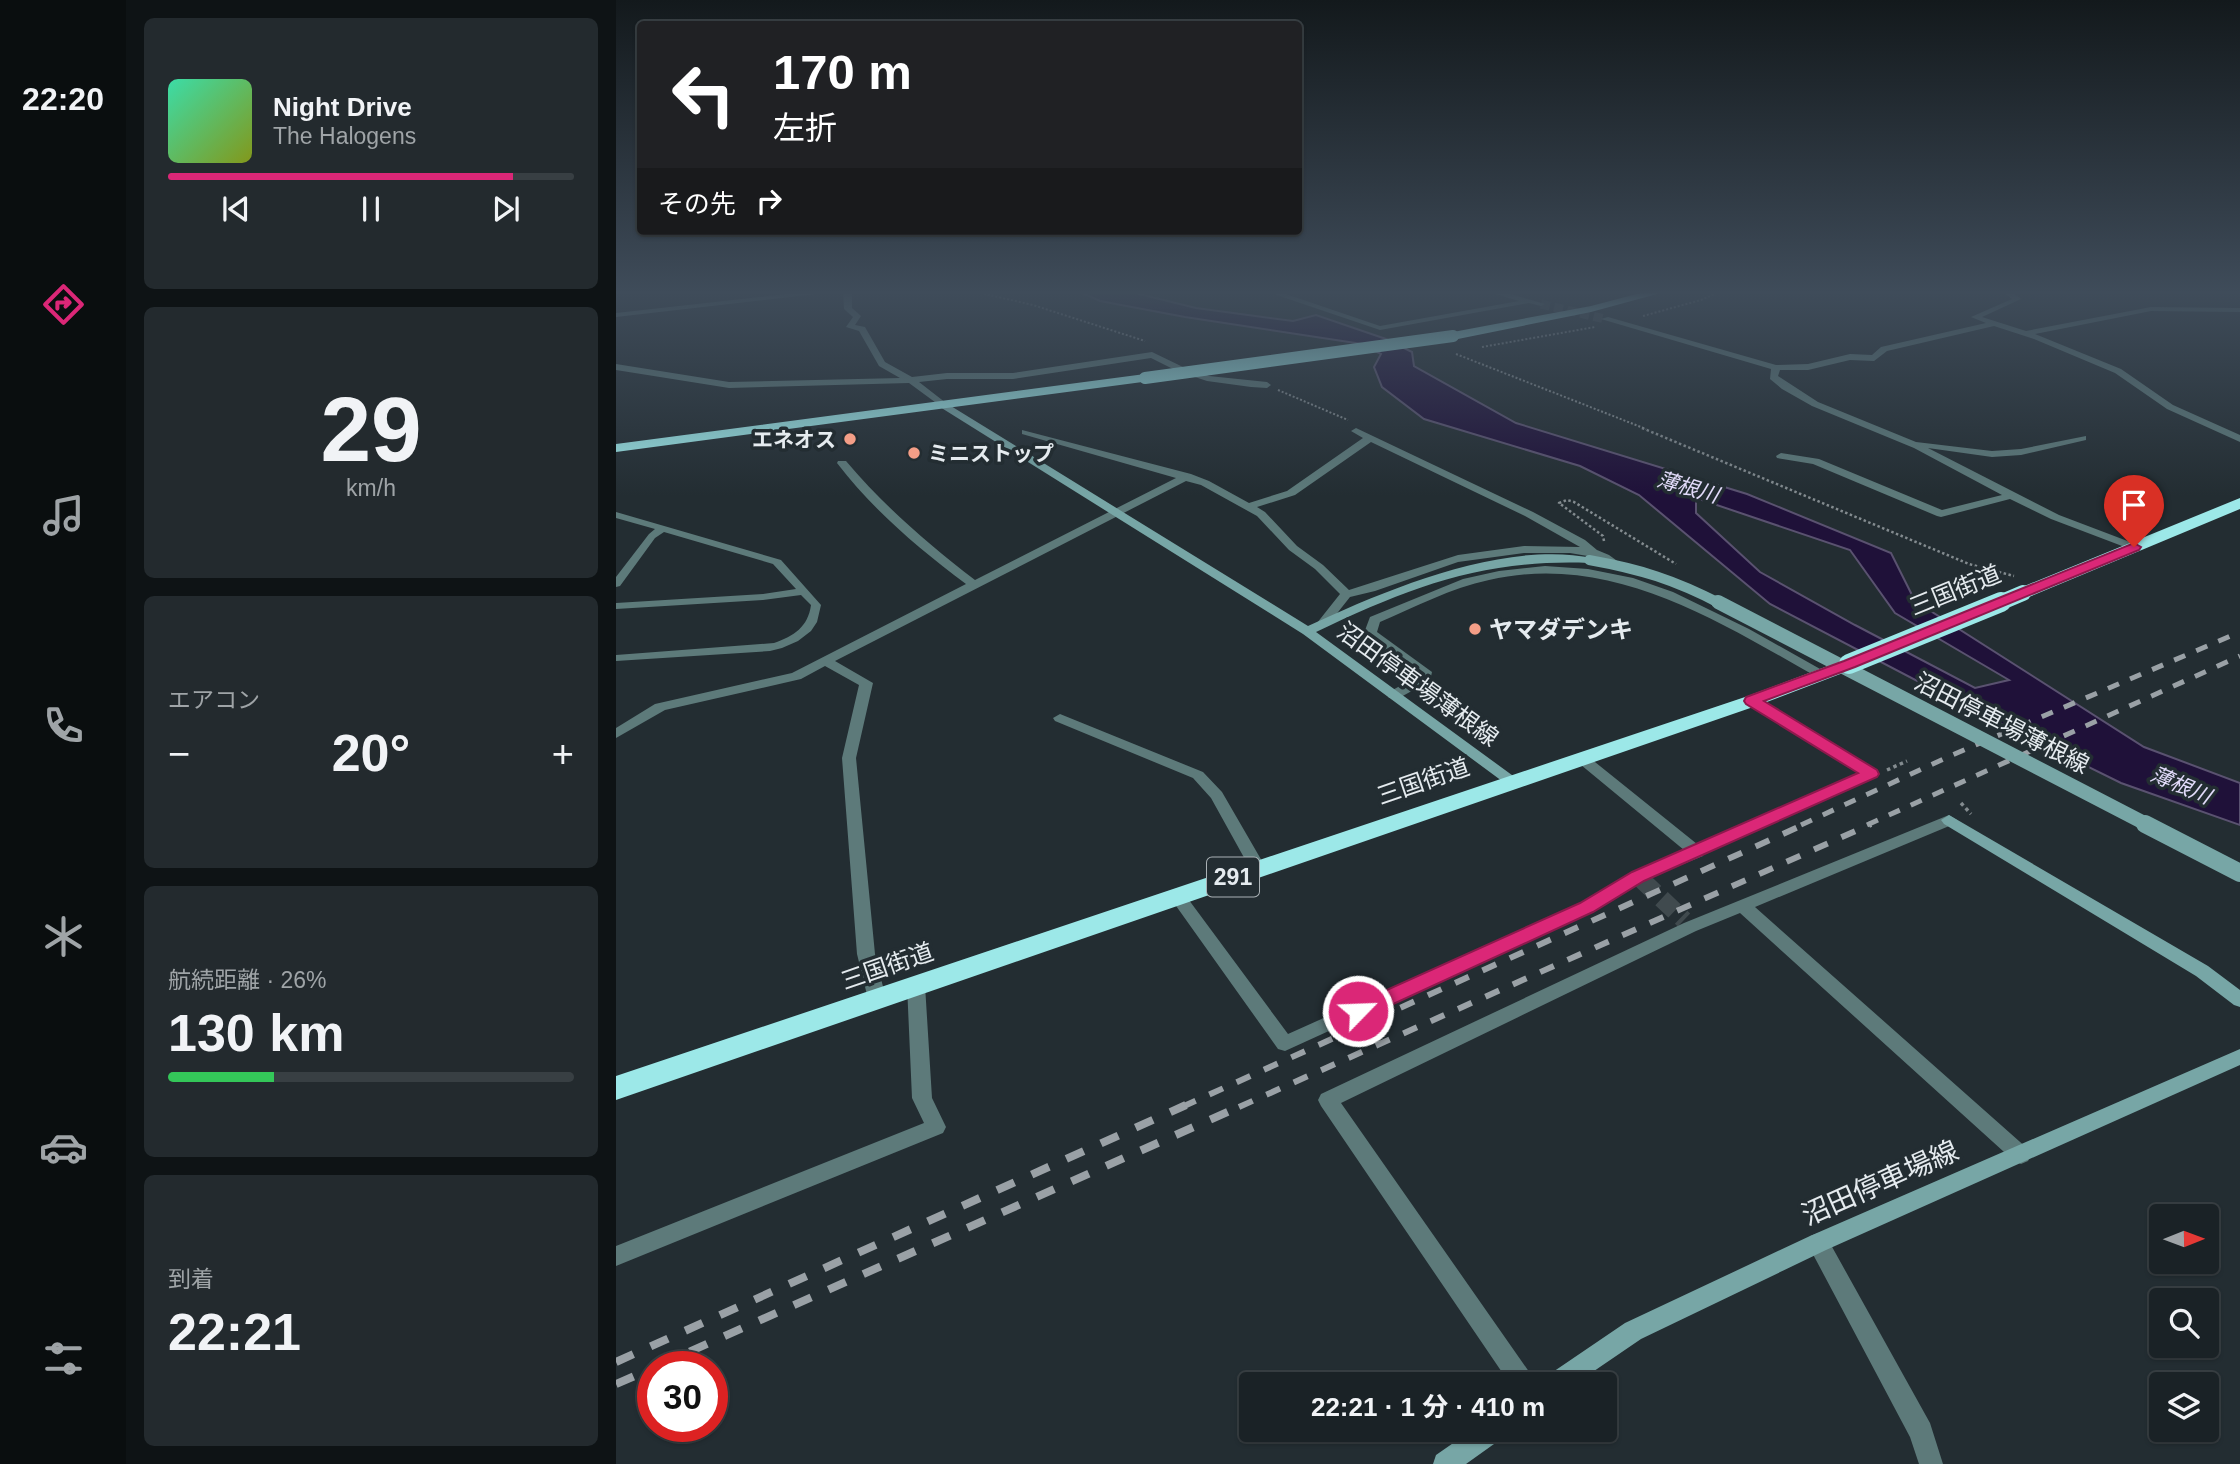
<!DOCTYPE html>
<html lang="ja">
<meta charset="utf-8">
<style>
:root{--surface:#1a2226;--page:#232a2e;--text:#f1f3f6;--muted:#9fa4a7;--line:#383f43;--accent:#db2777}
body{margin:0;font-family:Arial,"Noto Sans JP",sans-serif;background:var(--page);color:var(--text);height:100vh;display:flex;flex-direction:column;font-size:26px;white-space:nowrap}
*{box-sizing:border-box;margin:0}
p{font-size:23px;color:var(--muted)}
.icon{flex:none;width:38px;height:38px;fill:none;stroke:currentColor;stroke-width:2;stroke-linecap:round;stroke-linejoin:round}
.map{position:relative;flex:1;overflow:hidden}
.details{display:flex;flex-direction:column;gap:18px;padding:18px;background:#0e1315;width:490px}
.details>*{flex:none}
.banner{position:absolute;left:21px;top:21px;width:665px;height:214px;border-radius:7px;box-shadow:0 2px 5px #0004,0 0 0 2px var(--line);background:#202124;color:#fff;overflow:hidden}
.needle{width:46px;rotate:89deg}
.buttons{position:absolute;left:1533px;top:1204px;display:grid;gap:14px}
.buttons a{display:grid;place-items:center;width:70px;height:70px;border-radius:7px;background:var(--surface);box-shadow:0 2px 5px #0004,0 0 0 2px var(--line);font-size:35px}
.speed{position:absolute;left:21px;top:1351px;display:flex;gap:14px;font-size:35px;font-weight:700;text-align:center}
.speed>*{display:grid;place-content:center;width:91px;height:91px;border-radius:50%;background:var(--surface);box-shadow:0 2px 5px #0004,0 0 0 2px var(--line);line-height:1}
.speed .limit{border:10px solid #d22;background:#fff;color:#111}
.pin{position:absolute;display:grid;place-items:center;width:60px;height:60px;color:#fff;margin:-72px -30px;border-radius:50% 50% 50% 0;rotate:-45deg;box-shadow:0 0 7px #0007}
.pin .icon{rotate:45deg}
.me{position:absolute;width:77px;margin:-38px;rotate:66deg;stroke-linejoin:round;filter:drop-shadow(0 0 5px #0008)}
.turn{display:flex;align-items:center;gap:24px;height:147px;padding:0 21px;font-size:32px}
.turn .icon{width:91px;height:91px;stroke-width:2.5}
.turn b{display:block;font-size:49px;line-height:60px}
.then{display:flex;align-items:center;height:66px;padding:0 21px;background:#0003;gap:14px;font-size:26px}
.big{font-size:52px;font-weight:700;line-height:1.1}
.details .widget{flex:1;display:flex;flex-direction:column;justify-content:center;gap:10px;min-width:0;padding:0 24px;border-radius:10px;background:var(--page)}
.details .dial{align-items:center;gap:0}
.dial b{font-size:91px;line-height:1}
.song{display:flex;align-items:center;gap:21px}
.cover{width:84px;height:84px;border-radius:10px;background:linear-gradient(135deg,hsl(160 70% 55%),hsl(70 70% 35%))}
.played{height:7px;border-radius:4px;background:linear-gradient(90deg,var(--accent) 85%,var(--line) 85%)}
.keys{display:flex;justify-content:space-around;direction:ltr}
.heat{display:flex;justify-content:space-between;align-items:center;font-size:38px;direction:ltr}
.charge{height:10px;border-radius:5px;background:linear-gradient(90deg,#34c759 26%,var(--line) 0)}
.trip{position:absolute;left:623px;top:1372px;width:378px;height:70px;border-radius:7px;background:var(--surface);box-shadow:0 2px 5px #0004,0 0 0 2px var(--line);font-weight:700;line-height:70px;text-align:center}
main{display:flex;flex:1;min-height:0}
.dock{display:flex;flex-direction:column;width:126px;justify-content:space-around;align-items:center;background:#0a0e0f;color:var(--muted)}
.dock .icon{width:49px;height:49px}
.dock .on{color:var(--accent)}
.dock b{font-size:32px;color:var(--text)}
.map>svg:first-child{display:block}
.water{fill:#1f1139;stroke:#5a5270;stroke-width:2;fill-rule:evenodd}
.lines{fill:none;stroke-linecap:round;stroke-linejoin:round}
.street-tunnel-far1{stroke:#404a4e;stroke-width:9;stroke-dasharray:9 4.5;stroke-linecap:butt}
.street-tunnel{stroke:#404a4e;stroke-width:18;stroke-dasharray:18 9;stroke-linecap:butt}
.path-far2{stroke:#838b8f;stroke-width:2;stroke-dasharray:2 2;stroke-linecap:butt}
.path-far1{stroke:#838b8f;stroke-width:2.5;stroke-dasharray:2.5 2.5;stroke-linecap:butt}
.path{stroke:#838b8f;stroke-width:3.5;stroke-dasharray:3.5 3.5;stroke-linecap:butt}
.lane{fill:#5d7a7a;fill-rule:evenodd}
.street{fill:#5d7a7a;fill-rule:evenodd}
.secondary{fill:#77a6a6;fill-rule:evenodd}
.highway{fill:#9ce8e8;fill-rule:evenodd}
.rail-far2{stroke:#9aa1a6;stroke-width:5;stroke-dasharray:12 12;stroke-linecap:butt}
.rail-far1{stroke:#9aa1a6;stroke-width:6;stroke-dasharray:15 15;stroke-linecap:butt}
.rail{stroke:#9aa1a6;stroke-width:8;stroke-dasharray:19 19;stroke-linecap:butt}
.secondary-bridge-far2{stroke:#77a6a6;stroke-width:10}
.secondary-bridge-far1{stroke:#77a6a6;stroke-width:14}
.secondary-bridge{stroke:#77a6a6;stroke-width:18}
.highway-bridge-far2{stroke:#9ce8e8;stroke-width:12}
.highway-bridge-far1{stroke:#9ce8e8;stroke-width:16}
.highway-bridge{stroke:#9ce8e8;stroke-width:20}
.route{fill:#db2777;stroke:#8e194d;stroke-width:2}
.poi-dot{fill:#f49e87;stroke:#232d32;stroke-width:2.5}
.labels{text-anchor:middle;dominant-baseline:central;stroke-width:7;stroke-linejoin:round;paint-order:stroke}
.far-poi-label{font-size:21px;font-weight:bold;fill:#e5ebef;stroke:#232d32;text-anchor:end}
.far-water-label{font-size:21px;font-style:italic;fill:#e2dbfa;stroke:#232d32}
.shield{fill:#232d32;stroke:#abb2b6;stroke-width:2}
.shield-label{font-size:23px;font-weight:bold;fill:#e5ebef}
.street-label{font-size:24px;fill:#e5ebef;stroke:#232d32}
.poi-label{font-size:24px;font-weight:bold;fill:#e5ebef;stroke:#232d32;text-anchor:start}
.near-street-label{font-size:28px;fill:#e5ebef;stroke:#232d32}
</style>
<main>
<nav class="dock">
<b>22:20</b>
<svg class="icon on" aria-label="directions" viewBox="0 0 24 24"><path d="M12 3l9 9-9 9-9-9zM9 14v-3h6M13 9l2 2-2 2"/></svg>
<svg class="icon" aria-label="music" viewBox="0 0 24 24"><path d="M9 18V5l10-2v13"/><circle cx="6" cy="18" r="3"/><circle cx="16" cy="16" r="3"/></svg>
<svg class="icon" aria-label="phone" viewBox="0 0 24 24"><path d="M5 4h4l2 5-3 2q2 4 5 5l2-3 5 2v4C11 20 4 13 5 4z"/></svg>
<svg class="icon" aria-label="climate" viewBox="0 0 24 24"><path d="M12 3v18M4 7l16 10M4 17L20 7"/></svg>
<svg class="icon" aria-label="car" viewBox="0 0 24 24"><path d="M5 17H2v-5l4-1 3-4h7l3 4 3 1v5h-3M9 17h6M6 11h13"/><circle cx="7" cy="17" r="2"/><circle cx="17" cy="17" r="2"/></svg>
<svg class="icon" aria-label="filters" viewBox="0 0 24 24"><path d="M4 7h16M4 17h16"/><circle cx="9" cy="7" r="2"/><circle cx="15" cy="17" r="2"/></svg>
</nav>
<section class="details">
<div class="widget">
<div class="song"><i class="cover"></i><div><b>Night Drive</b><p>The Halogens</p></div></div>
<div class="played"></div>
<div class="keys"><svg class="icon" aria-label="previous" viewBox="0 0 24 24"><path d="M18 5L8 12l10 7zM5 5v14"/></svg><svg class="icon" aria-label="pause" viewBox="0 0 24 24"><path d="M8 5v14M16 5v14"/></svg><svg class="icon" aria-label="next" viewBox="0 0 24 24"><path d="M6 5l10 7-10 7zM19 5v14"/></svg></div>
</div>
<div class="widget dial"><b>29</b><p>km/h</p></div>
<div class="widget"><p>エアコン</p>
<div class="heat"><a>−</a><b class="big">20°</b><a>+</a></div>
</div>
<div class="widget"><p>航続距離 · 26%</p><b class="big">130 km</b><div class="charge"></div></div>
<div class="widget"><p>到着</p><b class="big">22:21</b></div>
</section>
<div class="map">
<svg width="1624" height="1464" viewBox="0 0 1624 1464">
<rect width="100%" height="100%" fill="#232d32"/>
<!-- water -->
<path class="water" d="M462,291H511L580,308L677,321L700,315L770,339L796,352L798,366L900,423L1131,494L1275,553L1299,601L1528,747L1624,783V825L1505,783L1351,707L1154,604L1023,495L964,466L808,419L766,387L758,367L765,354L746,344L569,317L484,301ZM1080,498L1234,550L1279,613L1393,680L1359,688L1239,625L1144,572L1080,513Z"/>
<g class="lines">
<!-- street-tunnel-far1 -->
<path class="street-tunnel-far1" d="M925,304L989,319"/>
<!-- street-tunnel -->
<path class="street-tunnel" d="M1026,880L1068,920"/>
<!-- path-far2 -->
<path class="path-far2" d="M356,291L417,305L529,341
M1027,316L1085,300L1105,291
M866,347L979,327
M840,354L1030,429
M662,390L732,420"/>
<!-- path-far1 -->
<path class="path-far1" d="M1026,428L1353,564L1398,576
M988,541L987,536L943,503L951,500L958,502L1060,564"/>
<!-- path -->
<path class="path" d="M1271,770L1291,761
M1345,803L1355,814"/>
<!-- lane -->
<path class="lane" d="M0,512L165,560L205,605L201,622L195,631L182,641L166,648L154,651L0,661V655L158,643C178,636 192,627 195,605L185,595L147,600L0,609V603L147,594L180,589L157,564L48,532L39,538L4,586L0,587V577L33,534L39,529L0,518Z"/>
<!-- street -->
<path class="street" d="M197,291H225L0,317V313Z
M227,291H236V308L245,316L239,325L249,327L269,362L296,377L331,373H397L536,352L567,367L593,376L651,382L655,385L651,388L635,387L591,381L561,371L535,358L397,379H331L303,382L330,403L332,405L327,408L293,383L113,388L0,370V364L113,382L284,378L263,366L243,331L230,327L237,317L228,309Z
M649,291H661L764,326L903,301L870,291H884L929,304L925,306L913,303L764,330Z
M1386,291H1395L1405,299L1366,317L1410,331L1535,307L1624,308V312L1535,311L1419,334L1505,369L1557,405L1624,435V442L1551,409L1499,373L1418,339L1378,326L1271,351L1258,361L1234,360L1192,370H1164L1162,376L1202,402L1300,442L1376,451L1405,449L1470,436V440L1405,455L1376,457L1312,448L1443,515L1522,545V549H1514L1435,519L1394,499L1325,517L1321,516L1197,464L1161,458L1160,456L1165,453L1203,459L1326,510L1386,495L1298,448L1196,406L1166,389L1154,379L1155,369L985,319L992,317L1160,365L1192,364L1234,354L1256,355L1265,347L1370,323L1355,317L1396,299Z
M740,428L917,512L969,540L981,550L993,555L1011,568L1009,570H1001L983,558L954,553H908L842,562L759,591L734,597L711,626L707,627L701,623L724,594L699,569L673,550L641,516L585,485L570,481L219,661L257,683L240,758L259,954L270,999L267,1004L261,1006L255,1004L252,999L241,954L226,758L243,685L209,666L185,679L49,710L0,738V728L39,704L176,673L350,584C303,549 257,510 221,463L222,461H230C268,506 312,544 359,580L560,478L406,434V430L575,474L593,481L633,503L671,491L747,438L735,431ZM755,442L909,516L964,547L908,546L842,555L733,590L707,565L681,546L649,512L641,507L679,495Z
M929,566L972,569L1017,578L1057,592L1133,629L1213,674L1206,678L1201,677C1100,620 994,552 873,580C835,588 799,607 764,622L761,632L816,672L814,681L783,698H773L771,695L773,692L802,676V673L750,636L748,633L754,617L847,579L883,571Z
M444,714L587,772L606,792L650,868L648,872H636L595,798L577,778L439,721L437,718Z
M964,753L969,754L1081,844L1250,770L1255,768L1262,773L1260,776L1088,853L1087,856L1028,880L976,911L669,1051L662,1049L553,896L555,892H567L672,1034L964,903L1016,872L1068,850L959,760L957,757Z
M1333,815L1341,820L1338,824L1139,907L1412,1149L1415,1155L1412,1161L1405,1164L1398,1161L1124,913L1080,931L725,1103L916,1376L920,1384H894L705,1106L702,1100L705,1094L1068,923Z
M300,978L306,980L309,985L316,1098L330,1127L327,1133L0,1266V1246L308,1123L296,1098L291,985L294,980Z
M1202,1233L1210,1236L1314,1423L1327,1464H1303L1294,1437L1191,1243L1194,1236Z"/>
<!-- secondary -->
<path class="secondary" d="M324,403H330L692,626C772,589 887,540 977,558V562L973,563C866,559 795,587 700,632L900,778L902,781L900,784H890L687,634L324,407Z
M1136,697L1260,770L1262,773L1255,778L1250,776L1131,704L1129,701Z
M1333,815L1592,966L1624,990V1007L1618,1005L1580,976L1328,824L1325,820Z
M1624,1049V1065L1210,1250L1025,1339L959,1384H927L931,1376L1009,1323L1194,1236Z
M856,1430H888L885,1439L850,1464H817L820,1455Z"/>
<!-- highway -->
<path class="highway" d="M1032,291H1052L975,312L837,340L831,336L837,332L975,306Z
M529,374L536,378L534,381L0,452V444Z
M1624,498V509L1413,597L1407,598L1398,593L1401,589Z
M1233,658L1243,664L1240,668L1143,705L0,1100V1076L1129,697Z"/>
<!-- rail-far2 -->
<path class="rail-far2" d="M1185,825L1334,756L1624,632
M1251,825L1624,656"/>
<!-- rail-far1 -->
<path class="rail-far1" d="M566,1107L1189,824
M623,1107L1255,824"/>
<!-- rail -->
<path class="rail" d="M0,1362L570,1105
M39,1367L627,1105
M0,1384L37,1368"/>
<!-- secondary-bridge-far2 -->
<path class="secondary-bridge-far2" d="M973,560C1024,569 1059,580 1105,604"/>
<!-- secondary-bridge-far1 -->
<path class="secondary-bridge-far1" d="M1102,602L1532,825"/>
<!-- secondary-bridge -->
<path class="secondary-bridge" d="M1529,824L1624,873"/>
<!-- highway-bridge-far2 -->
<path class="highway-bridge-far2" d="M529,378L837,336"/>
<!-- highway-bridge-far1 -->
<path class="highway-bridge-far1" d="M1381,604L1407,593"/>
<!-- highway-bridge -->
<path class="highway-bridge" d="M1233,664L1385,602"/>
</g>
<!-- sky -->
<linearGradient id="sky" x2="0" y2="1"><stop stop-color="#13191c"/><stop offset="0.59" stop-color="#3f4c5a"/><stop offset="1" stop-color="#3f4c5a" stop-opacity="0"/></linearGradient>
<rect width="1624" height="496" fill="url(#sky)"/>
<!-- route -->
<path class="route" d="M1518,543L1525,547L1523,550L1239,667L1148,701L1261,770L1263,774L1261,777L1028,881L977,912L749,1017L742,1019L735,1017L732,1011L735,1006L964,903L1016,872L1242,773L1130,704L1128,701L1130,697L1228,661Z"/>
<!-- markers -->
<g class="poi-dot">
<circle cx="234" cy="439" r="7"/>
<circle cx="298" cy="453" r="7"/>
<circle cx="859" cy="629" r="7"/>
</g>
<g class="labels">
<!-- far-poi labels -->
<g class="far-poi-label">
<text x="220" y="439">エネオス</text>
<text x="312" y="453" text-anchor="start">ミニストップ</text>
</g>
<!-- far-water labels -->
<g class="far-water-label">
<text transform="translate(1072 487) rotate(16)">薄根川</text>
<text transform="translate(1565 785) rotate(23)">薄根川</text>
</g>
<!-- shield labels -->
<rect class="shield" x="591" y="857.5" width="52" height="39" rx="5"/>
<g class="shield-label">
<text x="617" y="877">291</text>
</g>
<!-- street labels -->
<g class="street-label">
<text transform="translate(1339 590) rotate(-22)">三国街道</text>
<text transform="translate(802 684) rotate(36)">沼田停車場薄根線</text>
<text transform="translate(1386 723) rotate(27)">沼田停車場薄根線</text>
<text transform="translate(807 781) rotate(-19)">三国街道</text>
<text transform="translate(271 966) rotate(-19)">三国街道</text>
</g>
<!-- poi labels -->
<g class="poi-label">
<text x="873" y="629">ヤマダデンキ</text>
</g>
<!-- near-street labels -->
<g class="near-street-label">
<text transform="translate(1264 1183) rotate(-24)">沼田停車場線</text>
</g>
</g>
</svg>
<div class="buttons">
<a><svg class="needle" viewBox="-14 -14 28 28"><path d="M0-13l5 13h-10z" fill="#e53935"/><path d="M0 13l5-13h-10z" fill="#9fa4a7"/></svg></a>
<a><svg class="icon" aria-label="search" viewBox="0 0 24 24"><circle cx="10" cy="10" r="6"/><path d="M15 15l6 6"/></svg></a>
<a><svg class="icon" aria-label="layers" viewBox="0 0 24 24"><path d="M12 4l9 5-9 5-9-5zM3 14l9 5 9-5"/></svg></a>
</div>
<div class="speed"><div class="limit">30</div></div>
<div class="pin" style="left:1518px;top:547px;background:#d93025"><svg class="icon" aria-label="arrive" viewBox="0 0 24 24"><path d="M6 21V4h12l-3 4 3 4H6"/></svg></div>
<svg class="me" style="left:742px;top:1011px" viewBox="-20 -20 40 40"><circle r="17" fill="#db2777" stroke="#fff" stroke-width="3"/><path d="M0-11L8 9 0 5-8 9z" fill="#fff"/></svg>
<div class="trip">22:21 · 1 分 · 410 m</div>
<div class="banner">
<div class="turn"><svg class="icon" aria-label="left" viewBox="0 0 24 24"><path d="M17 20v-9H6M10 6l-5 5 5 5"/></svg><div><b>170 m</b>左折</div></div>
<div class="then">その先<svg class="icon" aria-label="right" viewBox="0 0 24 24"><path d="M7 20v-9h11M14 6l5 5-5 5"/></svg></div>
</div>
</div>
</main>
